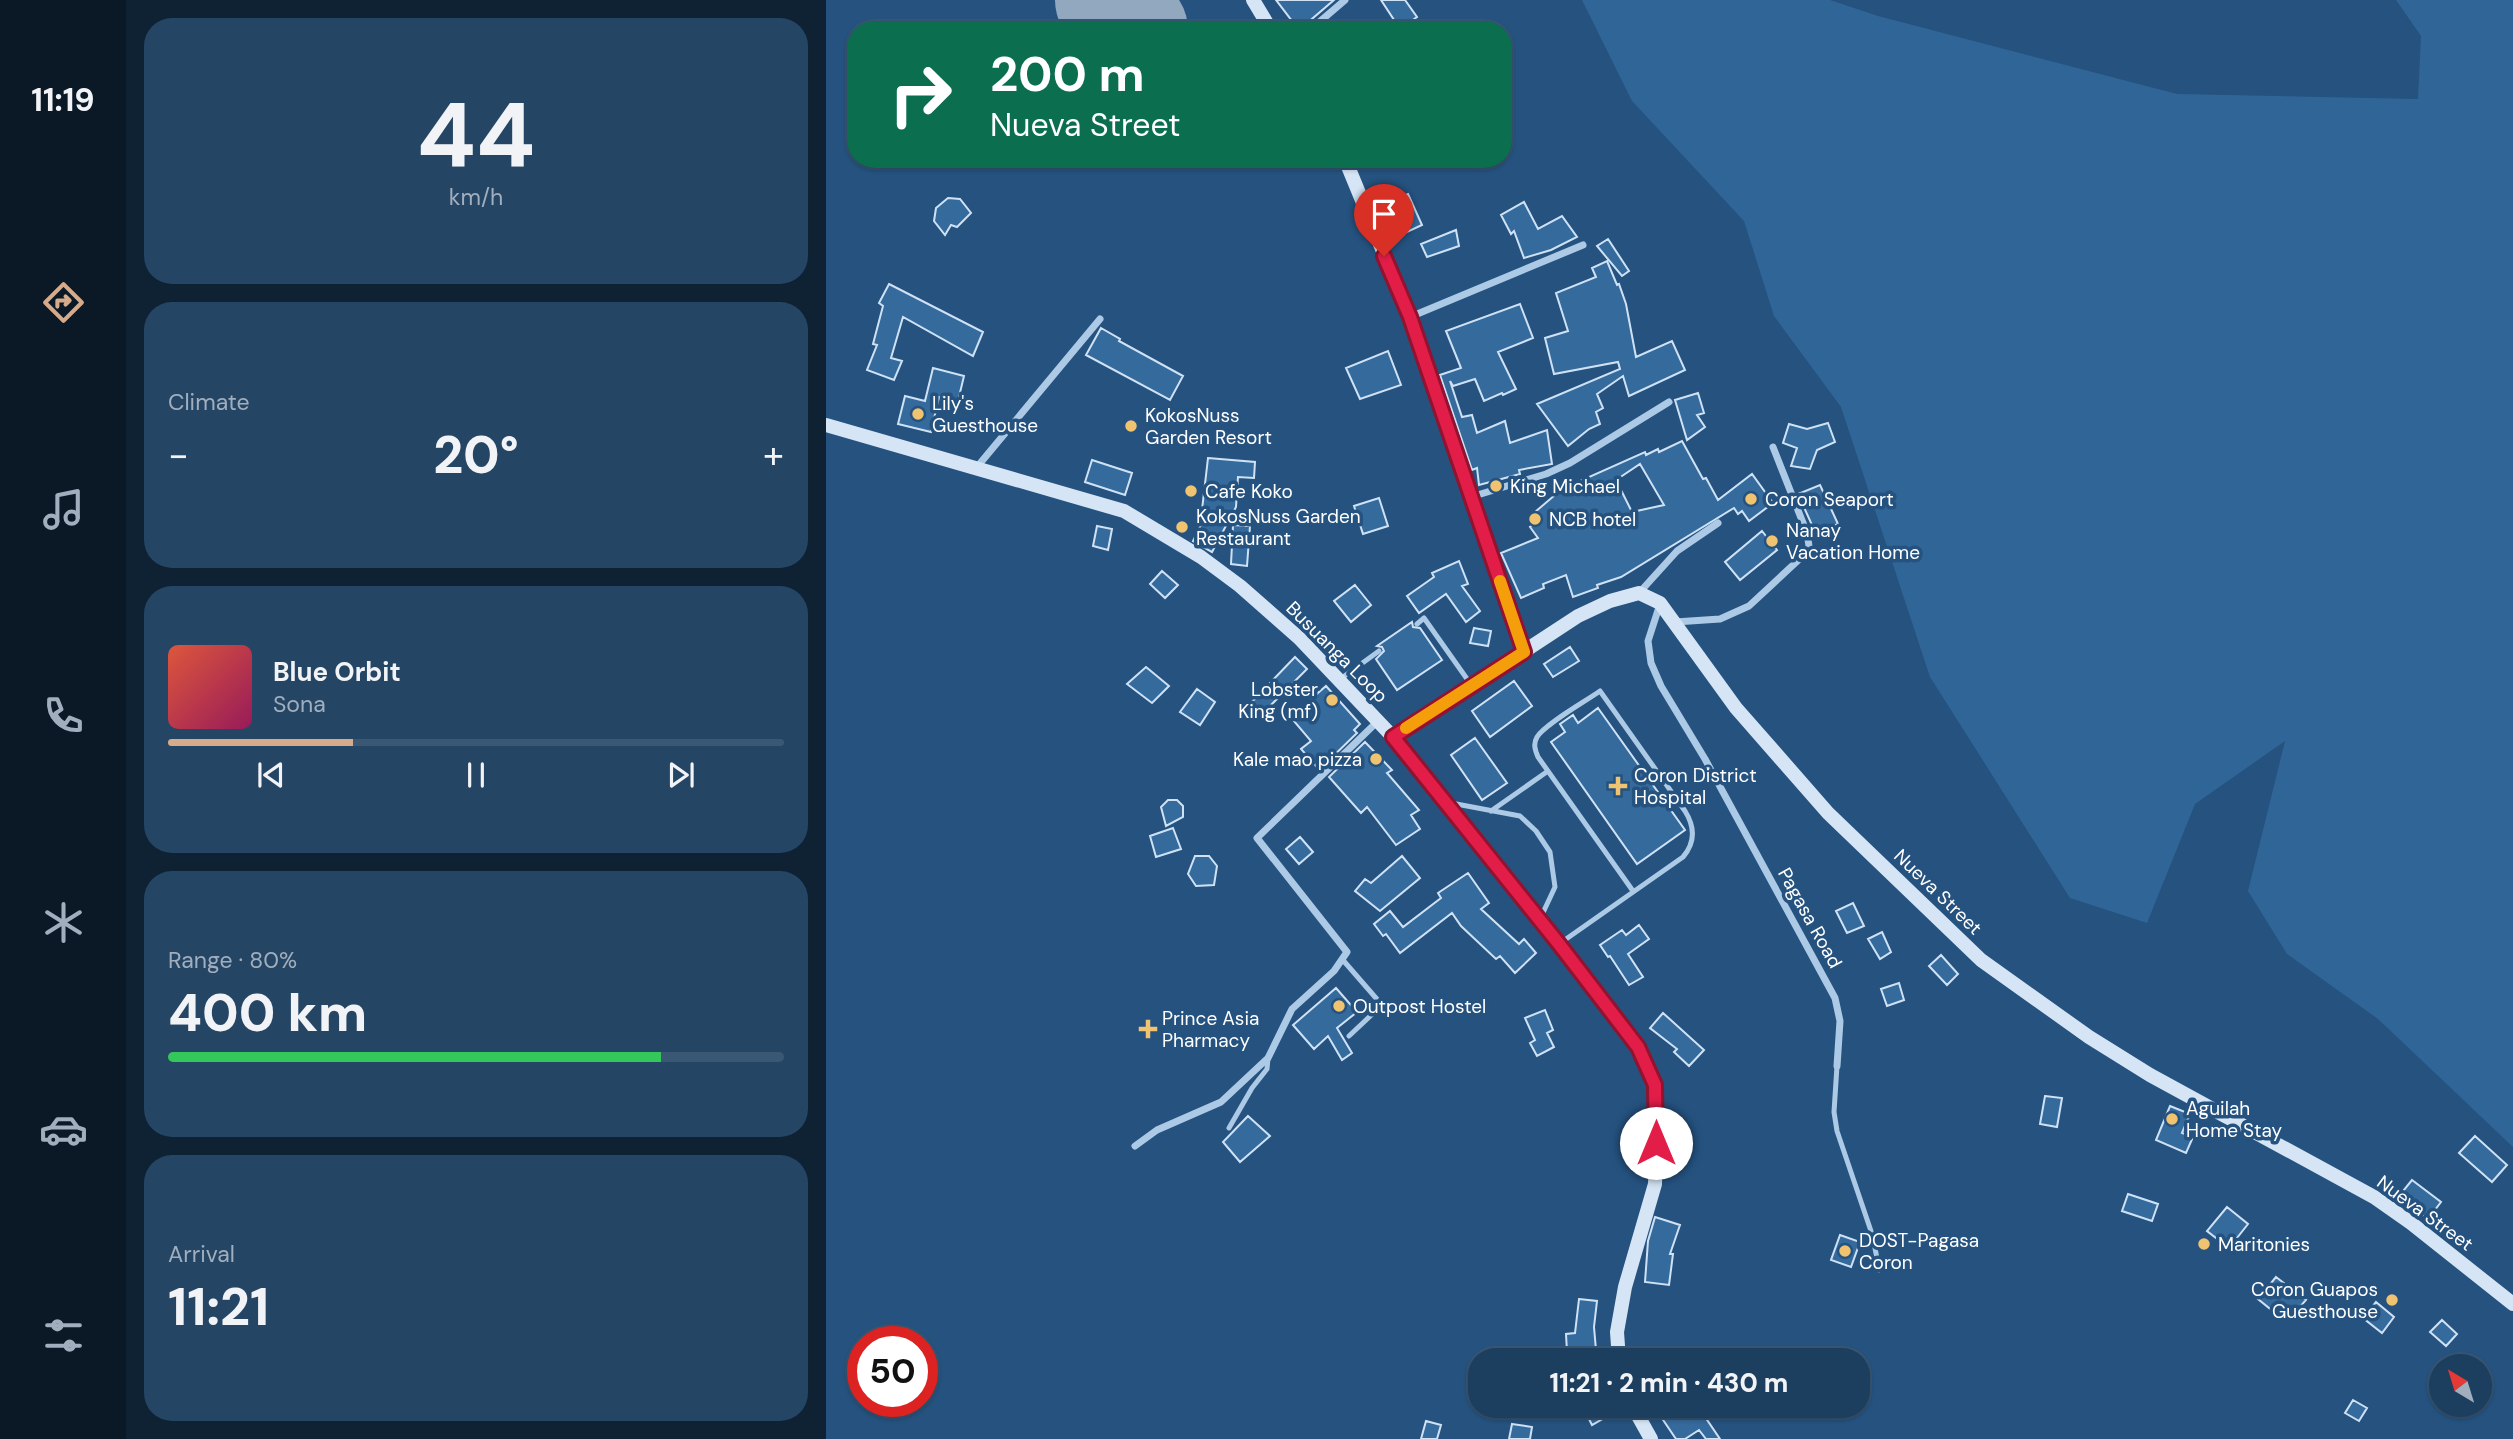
<!DOCTYPE html>
<meta charset="utf-8">
<style>
:root{--surface:#1c3e5f;--page:#254565;--text:#f1f3f6;--muted:#a0aebd;--line:#3a5774;--accent:#d6ab8b}
body{margin:0;font-family:"DM Sans",sans-serif;background:var(--page);color:var(--text);height:100vh;display:flex;flex-direction:column;font-size:26px;white-space:nowrap}
*{box-sizing:border-box;margin:0}
p{font-size:23px;color:var(--muted)}
.icon{flex:none;width:38px;height:38px;fill:none;stroke:currentColor;stroke-width:2;stroke-linecap:round;stroke-linejoin:round}
.map{position:relative;flex:1;overflow:hidden}
.side{display:flex;flex-direction:column;gap:18px;padding:18px;background:#0f2234;width:700px}
.side>*{flex:none}
.hud{position:absolute;left:21px;top:21px;width:665px;height:147px;border-radius:28px;box-shadow:0 2px 5px #0004,0 0 0 2px var(--line);background:#0b6e4f;color:#fff;overflow:hidden}
.needle{width:46px;rotate:322deg}
.controls{position:absolute;left:1603px;top:1354px;display:grid;gap:14px}
.controls a{display:grid;place-items:center;width:63px;height:63px;border-radius:50%;background:var(--surface);box-shadow:0 2px 5px #0004,0 0 0 2px var(--line);font-size:35px}
.speed{position:absolute;left:21px;top:1326px;display:flex;gap:14px;font-size:35px;font-weight:700;text-align:center}
.speed>*{display:grid;place-content:center;width:91px;height:91px;border-radius:50%;background:var(--surface);box-shadow:0 2px 5px #0004,0 0 0 2px var(--line);line-height:1}
.speed .limit{border:10px solid #d22;background:#fff;color:#111}
.pin{position:absolute;display:grid;place-items:center;width:60px;height:60px;color:#fff;margin:-72px -30px;border-radius:50% 50% 50% 0;rotate:-45deg;box-shadow:0 0 7px #0007}
.pin .icon{rotate:45deg}
.me{position:absolute;width:77px;margin:-38px;rotate:0deg;stroke-linejoin:round;filter:drop-shadow(0 0 5px #0008)}
.turn{display:flex;align-items:center;gap:24px;height:147px;padding:0 28px;font-size:32px}
.turn .icon{width:91px;height:91px;stroke-width:2.5}
.turn b{display:block;font-size:49px;line-height:60px}
.big{font-size:52px;font-weight:800;line-height:1.1}
.side .widget{flex:1;display:flex;flex-direction:column;justify-content:center;gap:10px;min-width:0;padding:0 24px;border-radius:28px;background:var(--page)}
.side .dial{align-items:center;gap:0}
.dial b{font-size:91px;line-height:1}
.song{display:flex;align-items:center;gap:21px}
.cover{width:84px;height:84px;border-radius:10px;background:linear-gradient(135deg,hsl(10 70% 55%),hsl(330 70% 35%))}
.played{height:7px;border-radius:4px;background:linear-gradient(90deg,var(--accent) 30%,var(--line) 30%)}
.keys{display:flex;justify-content:space-around;direction:ltr}
.heat{display:flex;justify-content:space-between;align-items:center;font-size:38px;direction:ltr}
.charge{height:10px;border-radius:5px;background:linear-gradient(90deg,#34c759 80%,var(--line) 0)}
.trip{position:absolute;left:642px;top:1348px;width:402px;height:70px;border-radius:28px;background:var(--surface);box-shadow:0 2px 5px #0004,0 0 0 2px var(--line);font-weight:800;line-height:70px;text-align:center}
main{display:flex;flex:1;min-height:0}
.tabs{display:flex;flex-direction:column;width:126px;justify-content:space-around;align-items:center;background:#0b1926;color:var(--muted)}
.tabs .icon{width:49px;height:49px}
.tabs .on{color:var(--accent)}
.tabs b{font-size:32px;color:var(--text)}
.map>svg:first-child{display:block}
.green{fill:#306597}
.lines{fill:none;stroke-linecap:round;stroke-linejoin:round}
.runway{stroke:#92a8bf;stroke-width:110}
.building{fill:#356a9c;stroke:#cfe2f5;stroke-width:2;fill-rule:evenodd}
.lane{stroke:#accae6;stroke-width:5}
.street{stroke:#accae6;stroke-width:7}
.secondary{stroke:#d5e5f5;stroke-width:14}
.route-casing{stroke:#92132f;stroke-width:18}
.route{stroke:#e11d48;stroke-width:12}
.slow{stroke:#f59e0b;stroke-width:12}
.poi-dot{fill:#efc370;stroke:#25527f;stroke-width:2.5}
.labels{text-anchor:middle;dominant-baseline:central;stroke-width:7;stroke-linejoin:round;paint-order:stroke}
.poi-label{font-size:19px;fill:#fff;stroke:#25527f;text-anchor:start}
.street-label{font-size:19px;fill:#fff;stroke:#25527f}
</style>
<main>
<nav class="tabs">
<b>11:19</b>
<svg class="icon on" aria-label="directions" viewBox="0 0 24 24"><path d="M12 3l9 9-9 9-9-9zM9 14v-3h6M13 9l2 2-2 2"/></svg>
<svg class="icon" aria-label="music" viewBox="0 0 24 24"><path d="M9 18V5l10-2v13"/><circle cx="6" cy="18" r="3"/><circle cx="16" cy="16" r="3"/></svg>
<svg class="icon" aria-label="phone" viewBox="0 0 24 24"><path d="M5 4h4l2 5-3 2q2 4 5 5l2-3 5 2v4C11 20 4 13 5 4z"/></svg>
<svg class="icon" aria-label="climate" viewBox="0 0 24 24"><path d="M12 3v18M4 7l16 10M4 17L20 7"/></svg>
<svg class="icon" aria-label="car" viewBox="0 0 24 24"><path d="M5 17H2v-5l4-1 3-4h7l3 4 3 1v5h-3M9 17h6M6 11h13"/><circle cx="7" cy="17" r="2"/><circle cx="17" cy="17" r="2"/></svg>
<svg class="icon" aria-label="filters" viewBox="0 0 24 24"><path d="M4 7h16M4 17h16"/><circle cx="9" cy="7" r="2"/><circle cx="15" cy="17" r="2"/></svg>
</nav>
<section class="side">
<div class="widget dial"><b>44</b><p>km/h</p></div>
<div class="widget"><p>Climate</p>
<div class="heat"><a>−</a><b class="big">20°</b><a>+</a></div>
</div>
<div class="widget">
<div class="song"><i class="cover"></i><div><b>Blue Orbit</b><p>Sona</p></div></div>
<div class="played"></div>
<div class="keys"><svg class="icon" aria-label="previous" viewBox="0 0 24 24"><path d="M18 5L8 12l10 7zM5 5v14"/></svg><svg class="icon" aria-label="pause" viewBox="0 0 24 24"><path d="M8 5v14M16 5v14"/></svg><svg class="icon" aria-label="next" viewBox="0 0 24 24"><path d="M6 5l10 7-10 7zM19 5v14"/></svg></div>
</div>
<div class="widget"><p>Range · 80%</p><b class="big">400 km</b><div class="charge"></div></div>
<div class="widget"><p>Arrival</p><b class="big">11:21</b></div>
</section>
<div class="map">
<svg width="1687" height="1439" viewBox="0 0 1687 1439">
<rect width="100%" height="100%" fill="#25527f"/>
<!-- green -->
<path class="green" d="M756,0H1004L1052,16L1351,94L1592,99L1595,36L1570,0H1687V1147L1552,1019L1461,954L1422,891L1459,741L1369,804L1321,923L1244,898L1104,677L1015,407L948,316L918,221L806,101Z"/>
<g class="lines">
<!-- runway -->
<path class="runway" d="M284,0L307,30"/>
</g>
<!-- building -->
<path class="building" d="M450,0H508L473,30Z
M555,0H579L591,17L574,29Z
M582,194L596,225L568,238L553,207Z
M122,198L134,199L145,213L131,227L125,225L119,235L108,221L110,208Z
M698,202L712,229L736,216L751,237L725,250L698,258L688,231L685,234L675,215Z
M630,230L633,246L601,257L595,244Z
M782,239L803,271L796,276L771,246Z
M781,261L791,285L793,284L800,304L810,357L846,341L859,370L803,396L797,376L771,394L777,408L770,412L774,424L763,429L742,446L711,404L794,369L792,362L728,374L719,338L742,331L730,293L770,277L766,268Z
M63,284L157,332L147,356L77,317L65,358L76,361L68,380L41,370L51,345L47,344L57,306L53,303Z
M694,304L707,338L672,352L690,389L677,395L676,393L658,401L649,379L627,386L624,381L636,417L646,415L651,433L679,421L684,443L721,430L726,464L693,470L694,474L653,485L651,468L646,470L614,375L635,368L620,331Z
M275,328L294,339L293,341L357,376L344,400L260,355Z
M562,351L575,385L534,399L520,368Z
M107,368L138,376L132,401L113,397L105,432L72,424L79,396L99,401Z
M872,393L878,413L871,415L879,427L861,440L849,400Z
M1002,423L1009,442L991,450L984,469L965,466L971,448L957,443L963,424L981,429Z
M856,441L877,479L880,478L892,500L926,474L947,503L923,521L916,511L912,514L908,508L795,577L771,585L772,588L747,597L740,575L717,584L718,588L695,598L675,553L712,538L704,527L714,518L709,512L736,489L819,452L820,455L832,449L833,452ZM814,464L838,505L806,512L790,480Z
M382,458L429,462L428,478L412,477L410,507L386,552L367,541L374,527Z
M266,460L306,473L299,495L259,482Z
M994,485L1012,524L990,534L972,494Z
M553,498L562,526L537,534L528,506Z
M407,525L424,526L421,566L405,564Z
M271,526L286,529L282,550L267,546Z
M936,531L951,550L914,580L899,562Z
M633,561L642,584L636,586L654,611L640,622L620,594L593,613L581,596L608,577L606,573Z
M336,571L352,585L339,598L324,584Z
M529,585L545,605L525,622L508,601Z
M586,622L587,627L594,628L616,660L571,690L550,659L558,651L556,647L551,646Z
M648,628L665,631L662,646L644,643Z
M744,647L753,661L727,677L718,664Z
M469,657L481,669L431,719L420,708Z
M320,667L343,686L326,703L301,684Z
M688,681L706,706L664,737L646,711Z
M500,686L534,724L528,730L531,733L495,768L492,764L490,766L475,749L485,741L467,720L488,703L485,699Z
M371,689L389,702L374,725L354,712Z
M772,708L859,830L811,864L725,742L739,732L734,724L747,715L752,723Z
M649,738L681,783L656,800L625,755Z
M539,742L566,770L561,773L593,810L585,815L594,829L570,845L541,807L535,813L503,777Z
M342,800H351L357,806V817L340,826L335,807Z
M347,828L355,849L330,857L324,836Z
M474,837L487,852L473,864L460,849Z
M369,856H383L391,866L388,885L370,886L362,874Z
M576,856L594,878L554,911L529,891L539,879L545,883Z
M642,873L663,903L655,909L693,944L698,939L710,953L689,973L674,956L670,959L635,926L626,913L574,953L560,934L557,936L548,924L564,911L577,927L615,898L612,893Z
M1027,903L1038,926L1021,933L1010,911Z
M813,925L823,939L802,954L817,977L803,985L784,956L782,957L774,945L796,930L800,935Z
M1056,932L1065,952L1054,959L1042,939Z
M1115,955L1132,974L1121,985L1103,966Z
M1073,983L1078,1000L1061,1006L1055,989Z
M510,988L531,1012L511,1028L526,1053L516,1060L502,1036L488,1049L467,1025Z
M719,1010L727,1030L721,1033L728,1047L711,1056L704,1043L709,1040L699,1018Z
M837,1013L878,1050L863,1066L848,1052L851,1049L824,1028Z
M1219,1096L1236,1098L1231,1127L1214,1124Z
M1344,1106L1364,1114L1356,1133L1367,1137L1360,1153L1330,1140Z
M422,1116L444,1136L414,1162L397,1142Z
M1649,1136L1681,1165L1666,1182L1633,1153Z
M1586,1180L1615,1202L1602,1219L1573,1196Z
M1302,1194L1332,1204L1326,1221L1296,1211Z
M1401,1207L1422,1224L1403,1248L1381,1231Z
M829,1217L854,1225L844,1254H847L843,1285L819,1282L822,1241Z
M1014,1235L1034,1242L1025,1267L1005,1260Z
M1450,1277L1480,1300L1466,1316L1453,1306L1448,1312L1432,1299Z
M753,1299L771,1301L768,1327L770,1350L741,1352L740,1334L749,1333Z
M1550,1302L1568,1317L1556,1333L1537,1318Z
M1616,1320L1631,1334L1620,1346L1604,1332Z
M1527,1400L1541,1408L1533,1421L1519,1413Z
M756,1405H796L797,1407L766,1425Z
M827,1405H871L894,1439H880L873,1430L859,1439H850Z
M600,1421L615,1425L611,1439H595Z
M686,1424L706,1427L704,1439H683Z"/>
<g class="lines">
<!-- lane -->
<path class="lane" d="M591,624L598,618L646,686
M513,680L553,651
M625,803L694,816L710,831L724,852L729,887L715,917
M665,811L722,771
M733,944L857,857C869,843 869,827 859,811L774,691C760,701 719,724 711,737C707,744 709,750 712,757L807,891
M516,959L556,1005L523,1036
M1011,1066L1008,1112L1011,1131L1047,1237L1053,1270
M403,1128L426,1088L441,1069L442,1058"/>
<!-- street -->
<path class="street" d="M484,30L519,0
M584,317L757,245
M151,467L274,319
M645,497L720,474L744,463L843,402
M813,593L851,551L892,523
M834,604L822,641L825,663L835,686L879,759L1009,998L1014,1021L1011,1066
M849,622L894,619L923,606L980,553L983,546L981,533L947,447
M309,1146L331,1130L395,1102L442,1058L466,1009L508,971L521,952L431,838L552,721"/>
<!-- secondary -->
<path class="secondary" d="M427,0L445,30
M519,159L584,317L698,652
M0,425L298,511L375,557L414,586L473,638L567,737L782,1007L812,1047L829,1085L831,1123L829,1184L799,1287L791,1332L793,1360
M567,737L752,616L784,601L813,593L834,603L910,708L1002,813L1155,960L1263,1037L1324,1075L1548,1197L1585,1223L1687,1304
M806,1405L825,1439"/>
</g>
<g class="lines">
<defs>
<path id="route" d="M558,256L584,317L698,652L567,737L733,944L812,1047L829,1085L830,1143"/>
</defs>
<!-- route casing -->
<use href="#route" class="route-casing"/>
<!-- route -->
<use href="#route" class="route"/>
<!-- slow -->
<path class="slow" d="M580,728L698,652L674,581"/>
</g>
<!-- markers -->
<g class="poi-dot">
<circle cx="92" cy="414" r="7"/>
<circle cx="305" cy="426" r="7"/>
<circle cx="670" cy="486" r="7"/>
<circle cx="365" cy="491" r="7"/>
<circle cx="925" cy="499" r="7"/>
<circle cx="709" cy="519" r="7"/>
<circle cx="356" cy="527" r="7"/>
<circle cx="946" cy="541" r="7"/>
<circle cx="506" cy="700" r="7"/>
<circle cx="550" cy="759" r="7"/>
<path d="M788.5 775.5h7v7h7v7h-7v7h-7v-7h-7v-7h7z"/>
<circle cx="513" cy="1006" r="7"/>
<path d="M318.5 1018.5h7v7h7v7h-7v7h-7v-7h-7v-7h7z"/>
<circle cx="1346" cy="1119" r="7"/>
<circle cx="1378" cy="1244" r="7"/>
<circle cx="1019" cy="1251" r="7"/>
<circle cx="1566" cy="1300" r="7"/>
</g>
<g class="labels">
<!-- poi labels -->
<g class="poi-label">
<text x="106" y="403">Lily's<tspan x="106" dy="22">Guesthouse</tspan></text>
<text x="319" y="415">KokosNuss<tspan x="319" dy="22">Garden Resort</tspan></text>
<text x="684" y="486">King Michael</text>
<text x="379" y="491">Cafe Koko</text>
<text x="939" y="499">Coron Seaport</text>
<text x="370" y="516">KokosNuss Garden<tspan x="370" dy="22">Restaurant</tspan></text>
<text x="723" y="519">NCB hotel</text>
<text x="960" y="530">Nanay<tspan x="960" dy="22">Vacation Home</tspan></text>
<text x="492" y="689" text-anchor="end">Lobster<tspan x="492" dy="22">King (mf)</tspan></text>
<text x="536" y="759" text-anchor="end">Kale mao pizza</text>
<text x="808" y="775">Coron District<tspan x="808" dy="22">Hospital</tspan></text>
<text x="527" y="1006">Outpost Hostel</text>
<text x="336" y="1018">Prince Asia<tspan x="336" dy="22">Pharmacy</tspan></text>
<text x="1360" y="1108">Aguilah<tspan x="1360" dy="22">Home Stay</tspan></text>
<text x="1033" y="1240">DOST-Pagasa<tspan x="1033" dy="22">Coron</tspan></text>
<text x="1392" y="1244">Maritonies</text>
<text x="1552" y="1289" text-anchor="end">Coron Guapos<tspan x="1552" dy="22">Guesthouse</tspan></text>
</g>
<!-- street labels -->
<g class="street-label">
<text transform="translate(511 652) rotate(45)">Busuanga Loop</text>
<text transform="translate(1112 892) rotate(44)">Nueva Street</text>
<text transform="translate(984 918) rotate(61)">Pagasa Road</text>
<text transform="translate(1599 1213) rotate(36)">Nueva Street</text>
</g>
</g>
</svg>
<div class="controls">
<a><svg class="needle" viewBox="-14 -14 28 28"><path d="M0-13l5 13h-10z" fill="#e53935"/><path d="M0 13l5-13h-10z" fill="#a0aebd"/></svg></a>
</div>
<div class="speed"><div class="limit">50</div></div>
<div class="pin" style="left:558px;top:256px;background:#d93025"><svg class="icon" aria-label="arrive" viewBox="0 0 24 24"><path d="M6 21V4h12l-3 4 3 4H6"/></svg></div>
<svg class="me" style="left:830px;top:1143px" viewBox="-20 -20 40 40"><circle r="19" fill="#fff"/><path d="M0-13L10 11 0 6-10 11z" fill="#e11d48"/></svg>
<div class="trip">11:21 · 2 min · 430 m</div>
<div class="hud">
<div class="turn"><svg class="icon" aria-label="right" viewBox="0 0 24 24"><path d="M7 20v-9h11M14 6l5 5-5 5"/></svg><div><b>200 m</b>Nueva Street</div></div>
</div>
</div>
</main>
